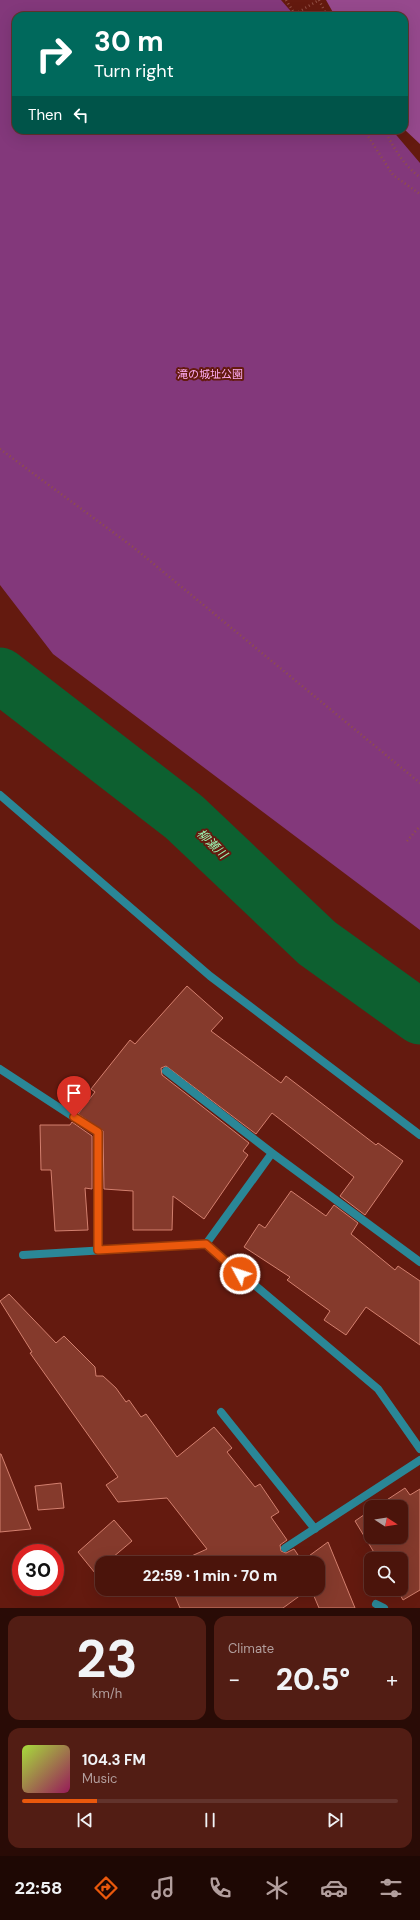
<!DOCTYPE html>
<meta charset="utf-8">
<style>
:root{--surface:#4b140b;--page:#521d14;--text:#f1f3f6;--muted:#b29e9d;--line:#62332c;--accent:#ea580c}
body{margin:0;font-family:"DM Sans","Noto Sans JP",sans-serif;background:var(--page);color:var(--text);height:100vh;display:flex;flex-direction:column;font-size:15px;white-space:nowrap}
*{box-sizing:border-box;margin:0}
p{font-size:13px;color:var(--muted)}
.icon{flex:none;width:22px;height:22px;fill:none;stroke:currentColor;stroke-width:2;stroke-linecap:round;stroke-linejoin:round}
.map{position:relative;height:1608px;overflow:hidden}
.panel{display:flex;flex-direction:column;gap:8px;padding:8px;background:#290b06;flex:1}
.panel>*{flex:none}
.top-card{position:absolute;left:12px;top:12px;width:396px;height:122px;border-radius:12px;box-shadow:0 4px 16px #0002,0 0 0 1px var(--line);background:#00695c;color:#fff;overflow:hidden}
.needle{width:26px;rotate:102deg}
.buttons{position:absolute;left:364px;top:1500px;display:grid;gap:8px}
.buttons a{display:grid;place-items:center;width:44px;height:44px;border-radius:8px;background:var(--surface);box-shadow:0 4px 16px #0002,0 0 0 1px var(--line);font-size:20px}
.speed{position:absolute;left:12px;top:1544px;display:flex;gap:8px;font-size:20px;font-weight:700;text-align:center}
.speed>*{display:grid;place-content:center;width:52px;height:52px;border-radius:50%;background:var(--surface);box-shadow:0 4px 16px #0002,0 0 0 1px var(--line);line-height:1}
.speed .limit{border:6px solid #d22;background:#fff;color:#111}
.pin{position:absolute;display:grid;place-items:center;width:34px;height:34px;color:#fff;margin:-41px -17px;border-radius:50% 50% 50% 0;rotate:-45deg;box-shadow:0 0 4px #0007}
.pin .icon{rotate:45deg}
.me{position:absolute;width:44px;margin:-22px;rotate:310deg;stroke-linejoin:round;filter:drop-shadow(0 0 3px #0008)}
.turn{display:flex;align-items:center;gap:14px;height:84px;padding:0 16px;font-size:18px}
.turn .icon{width:52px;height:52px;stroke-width:2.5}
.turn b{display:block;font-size:28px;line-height:34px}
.then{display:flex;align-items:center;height:38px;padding:0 16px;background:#0003;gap:8px;font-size:15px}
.big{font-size:30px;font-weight:800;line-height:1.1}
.panel .card{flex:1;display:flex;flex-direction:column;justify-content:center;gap:6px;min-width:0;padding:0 14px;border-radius:12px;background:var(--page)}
.panel .dial{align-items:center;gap:0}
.dial b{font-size:52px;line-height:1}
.song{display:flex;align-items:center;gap:12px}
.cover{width:48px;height:48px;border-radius:6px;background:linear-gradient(135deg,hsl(80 70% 55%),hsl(330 70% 35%))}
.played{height:4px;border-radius:2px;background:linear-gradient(90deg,var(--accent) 20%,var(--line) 20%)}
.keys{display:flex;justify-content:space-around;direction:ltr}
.heat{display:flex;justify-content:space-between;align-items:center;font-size:22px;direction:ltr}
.panel .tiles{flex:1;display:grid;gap:8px;grid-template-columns:1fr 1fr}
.card:last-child{grid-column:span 2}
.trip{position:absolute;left:95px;top:1556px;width:230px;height:40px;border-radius:12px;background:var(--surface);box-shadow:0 4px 16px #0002,0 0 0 1px var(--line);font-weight:800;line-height:40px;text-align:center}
.menu{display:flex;height:64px;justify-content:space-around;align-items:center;background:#1e0804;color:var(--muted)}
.menu .icon{width:28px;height:28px}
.menu .current{color:var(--accent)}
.menu b{font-size:18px;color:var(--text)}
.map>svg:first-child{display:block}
.green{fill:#83387b}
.forest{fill:#96498d}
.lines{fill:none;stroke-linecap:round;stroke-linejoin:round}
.river{stroke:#0d6030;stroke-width:55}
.building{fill:#853a2c;stroke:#d3806f}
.path{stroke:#925146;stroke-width:2.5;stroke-dasharray:1 3;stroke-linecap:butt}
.service{stroke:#2a8797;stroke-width:8}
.minor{stroke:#2a8797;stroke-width:8}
.route-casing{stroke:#983908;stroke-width:10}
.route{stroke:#ea580c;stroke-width:7}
.labels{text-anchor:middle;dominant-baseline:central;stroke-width:4;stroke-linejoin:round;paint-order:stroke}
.park-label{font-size:11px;fill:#fdabf1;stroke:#641a0f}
.water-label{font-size:12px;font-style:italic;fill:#9cfbb6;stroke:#641a0f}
</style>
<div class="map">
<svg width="420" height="1608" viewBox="0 0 420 1608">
<rect width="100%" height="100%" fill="#641a0f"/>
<!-- green -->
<path class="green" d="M0,0H281L295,16H16V130H392L420,163V930L53,654L0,585Z"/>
<!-- forest -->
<path class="forest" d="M326,0H420V144L404,129V16H335Z"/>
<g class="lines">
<!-- river -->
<path class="river" d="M0,675L184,817L317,943L420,1017"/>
</g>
<!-- building -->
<path class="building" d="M187,986L223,1018L211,1031L281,1083L286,1076L376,1145L378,1143L403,1161L365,1215L340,1196L354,1177L272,1113L256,1134L166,1066L161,1068L162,1075L249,1143L243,1151L248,1155L204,1219L173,1196L172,1230H133V1191L104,1189L103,1131L78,1114L95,1092L91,1089L130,1040L135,1044Z
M72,1122L92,1136V1189L85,1188L88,1230L55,1231L51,1170H41L40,1125H70Z
M291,1191L326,1216L334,1205L358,1223L351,1234L395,1270L398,1266L420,1281V1345L366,1307L346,1335L324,1320L330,1311L287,1280L290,1277L244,1247L259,1224L265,1228Z
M9,1294L56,1343L64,1336L95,1367L96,1376H103L116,1388L126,1402L129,1400L141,1417L146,1414L177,1457L214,1427L232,1448L227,1452L255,1487L260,1484L279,1512L271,1517L287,1540L280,1545L281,1551L286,1553L294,1549L302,1561L328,1542L355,1608H319L311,1589H318V1563H176L207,1549L167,1498L118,1502L106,1485L118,1477L30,1353L32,1352L0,1301Z
M0,1454H1L31,1529L0,1532Z
M61,1483L64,1508L38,1510L35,1486Z
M405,1488L410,1495L420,1489V1590L403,1600L397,1589H401V1559H378L355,1521L371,1510V1537H401V1507H376Z
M114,1520L132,1541L106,1563H102V1567L95,1573L78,1552Z
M172,1589H309L283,1608H180Z"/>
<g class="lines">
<!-- path -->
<path class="path" d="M286,0L296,16
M319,0L327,16
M295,14L319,0
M364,130L393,175L420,194
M385,130C392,146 405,167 420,177
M0,449L133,547L420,783
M407,841L420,826"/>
<!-- service -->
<path class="service" d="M376,1604L384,1608"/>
<!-- minor -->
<path class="minor" d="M0,795L210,976L420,1135
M0,1069L98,1133V1250
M166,1071L272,1153L420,1262
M206,1244L272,1153
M23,1255L206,1244L378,1389L420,1449
M221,1412L315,1529
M285,1548L420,1460"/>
</g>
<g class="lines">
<defs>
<path id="route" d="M74,1117L98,1132V1250L206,1244L240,1274"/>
</defs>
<!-- route casing -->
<use href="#route" class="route-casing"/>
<!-- route -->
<use href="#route" class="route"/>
</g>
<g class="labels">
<!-- park labels -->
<g class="park-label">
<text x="210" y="374">滝の城址公園</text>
</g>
<!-- water labels -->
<g class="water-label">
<text transform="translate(212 844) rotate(44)">柳瀬川</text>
</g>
</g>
</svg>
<div class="buttons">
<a><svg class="needle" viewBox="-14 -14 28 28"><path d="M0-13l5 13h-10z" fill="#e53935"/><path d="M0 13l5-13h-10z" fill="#b29e9d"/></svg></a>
<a><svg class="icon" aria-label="search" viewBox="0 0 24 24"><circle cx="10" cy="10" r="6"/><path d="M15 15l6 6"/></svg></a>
</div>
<div class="speed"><div class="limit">30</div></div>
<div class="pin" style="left:74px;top:1117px;background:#d93025"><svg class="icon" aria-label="arrive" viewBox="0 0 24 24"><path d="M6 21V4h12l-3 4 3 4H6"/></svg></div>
<svg class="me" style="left:240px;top:1274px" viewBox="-20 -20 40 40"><circle r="17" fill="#ea580c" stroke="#fff" stroke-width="3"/><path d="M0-11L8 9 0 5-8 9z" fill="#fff"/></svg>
<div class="trip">22:59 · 1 min · 70 m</div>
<div class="top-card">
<div class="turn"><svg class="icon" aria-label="right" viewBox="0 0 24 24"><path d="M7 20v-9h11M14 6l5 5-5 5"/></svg><div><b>30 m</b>Turn right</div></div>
<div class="then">Then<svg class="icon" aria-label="left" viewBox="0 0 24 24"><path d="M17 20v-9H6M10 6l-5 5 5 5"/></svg></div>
</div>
</div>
<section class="panel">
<div class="tiles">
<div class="card dial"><b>23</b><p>km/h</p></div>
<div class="card"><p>Climate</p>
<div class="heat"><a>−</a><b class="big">20.5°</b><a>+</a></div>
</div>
<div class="card">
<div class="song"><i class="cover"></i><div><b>104.3 FM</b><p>Music</p></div></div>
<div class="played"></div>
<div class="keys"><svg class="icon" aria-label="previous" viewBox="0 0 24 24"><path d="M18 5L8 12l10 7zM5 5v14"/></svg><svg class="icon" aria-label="pause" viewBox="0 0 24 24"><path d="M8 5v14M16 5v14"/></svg><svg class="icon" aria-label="next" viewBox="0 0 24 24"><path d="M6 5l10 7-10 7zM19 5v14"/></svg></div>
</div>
</div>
</section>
<nav class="menu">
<b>22:58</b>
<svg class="icon current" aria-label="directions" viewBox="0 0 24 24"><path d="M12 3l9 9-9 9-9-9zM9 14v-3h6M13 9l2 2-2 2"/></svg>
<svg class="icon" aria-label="music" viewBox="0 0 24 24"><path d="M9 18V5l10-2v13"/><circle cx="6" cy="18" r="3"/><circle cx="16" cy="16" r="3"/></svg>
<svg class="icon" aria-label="phone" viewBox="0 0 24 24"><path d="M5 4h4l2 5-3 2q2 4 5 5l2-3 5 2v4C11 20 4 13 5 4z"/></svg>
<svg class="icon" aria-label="climate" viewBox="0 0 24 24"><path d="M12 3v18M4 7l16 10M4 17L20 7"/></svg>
<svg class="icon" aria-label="car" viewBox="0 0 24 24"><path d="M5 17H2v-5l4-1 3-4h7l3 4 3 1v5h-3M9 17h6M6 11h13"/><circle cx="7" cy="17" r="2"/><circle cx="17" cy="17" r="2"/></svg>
<svg class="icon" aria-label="filters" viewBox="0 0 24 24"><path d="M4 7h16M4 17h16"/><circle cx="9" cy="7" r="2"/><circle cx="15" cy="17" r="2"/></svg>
</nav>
